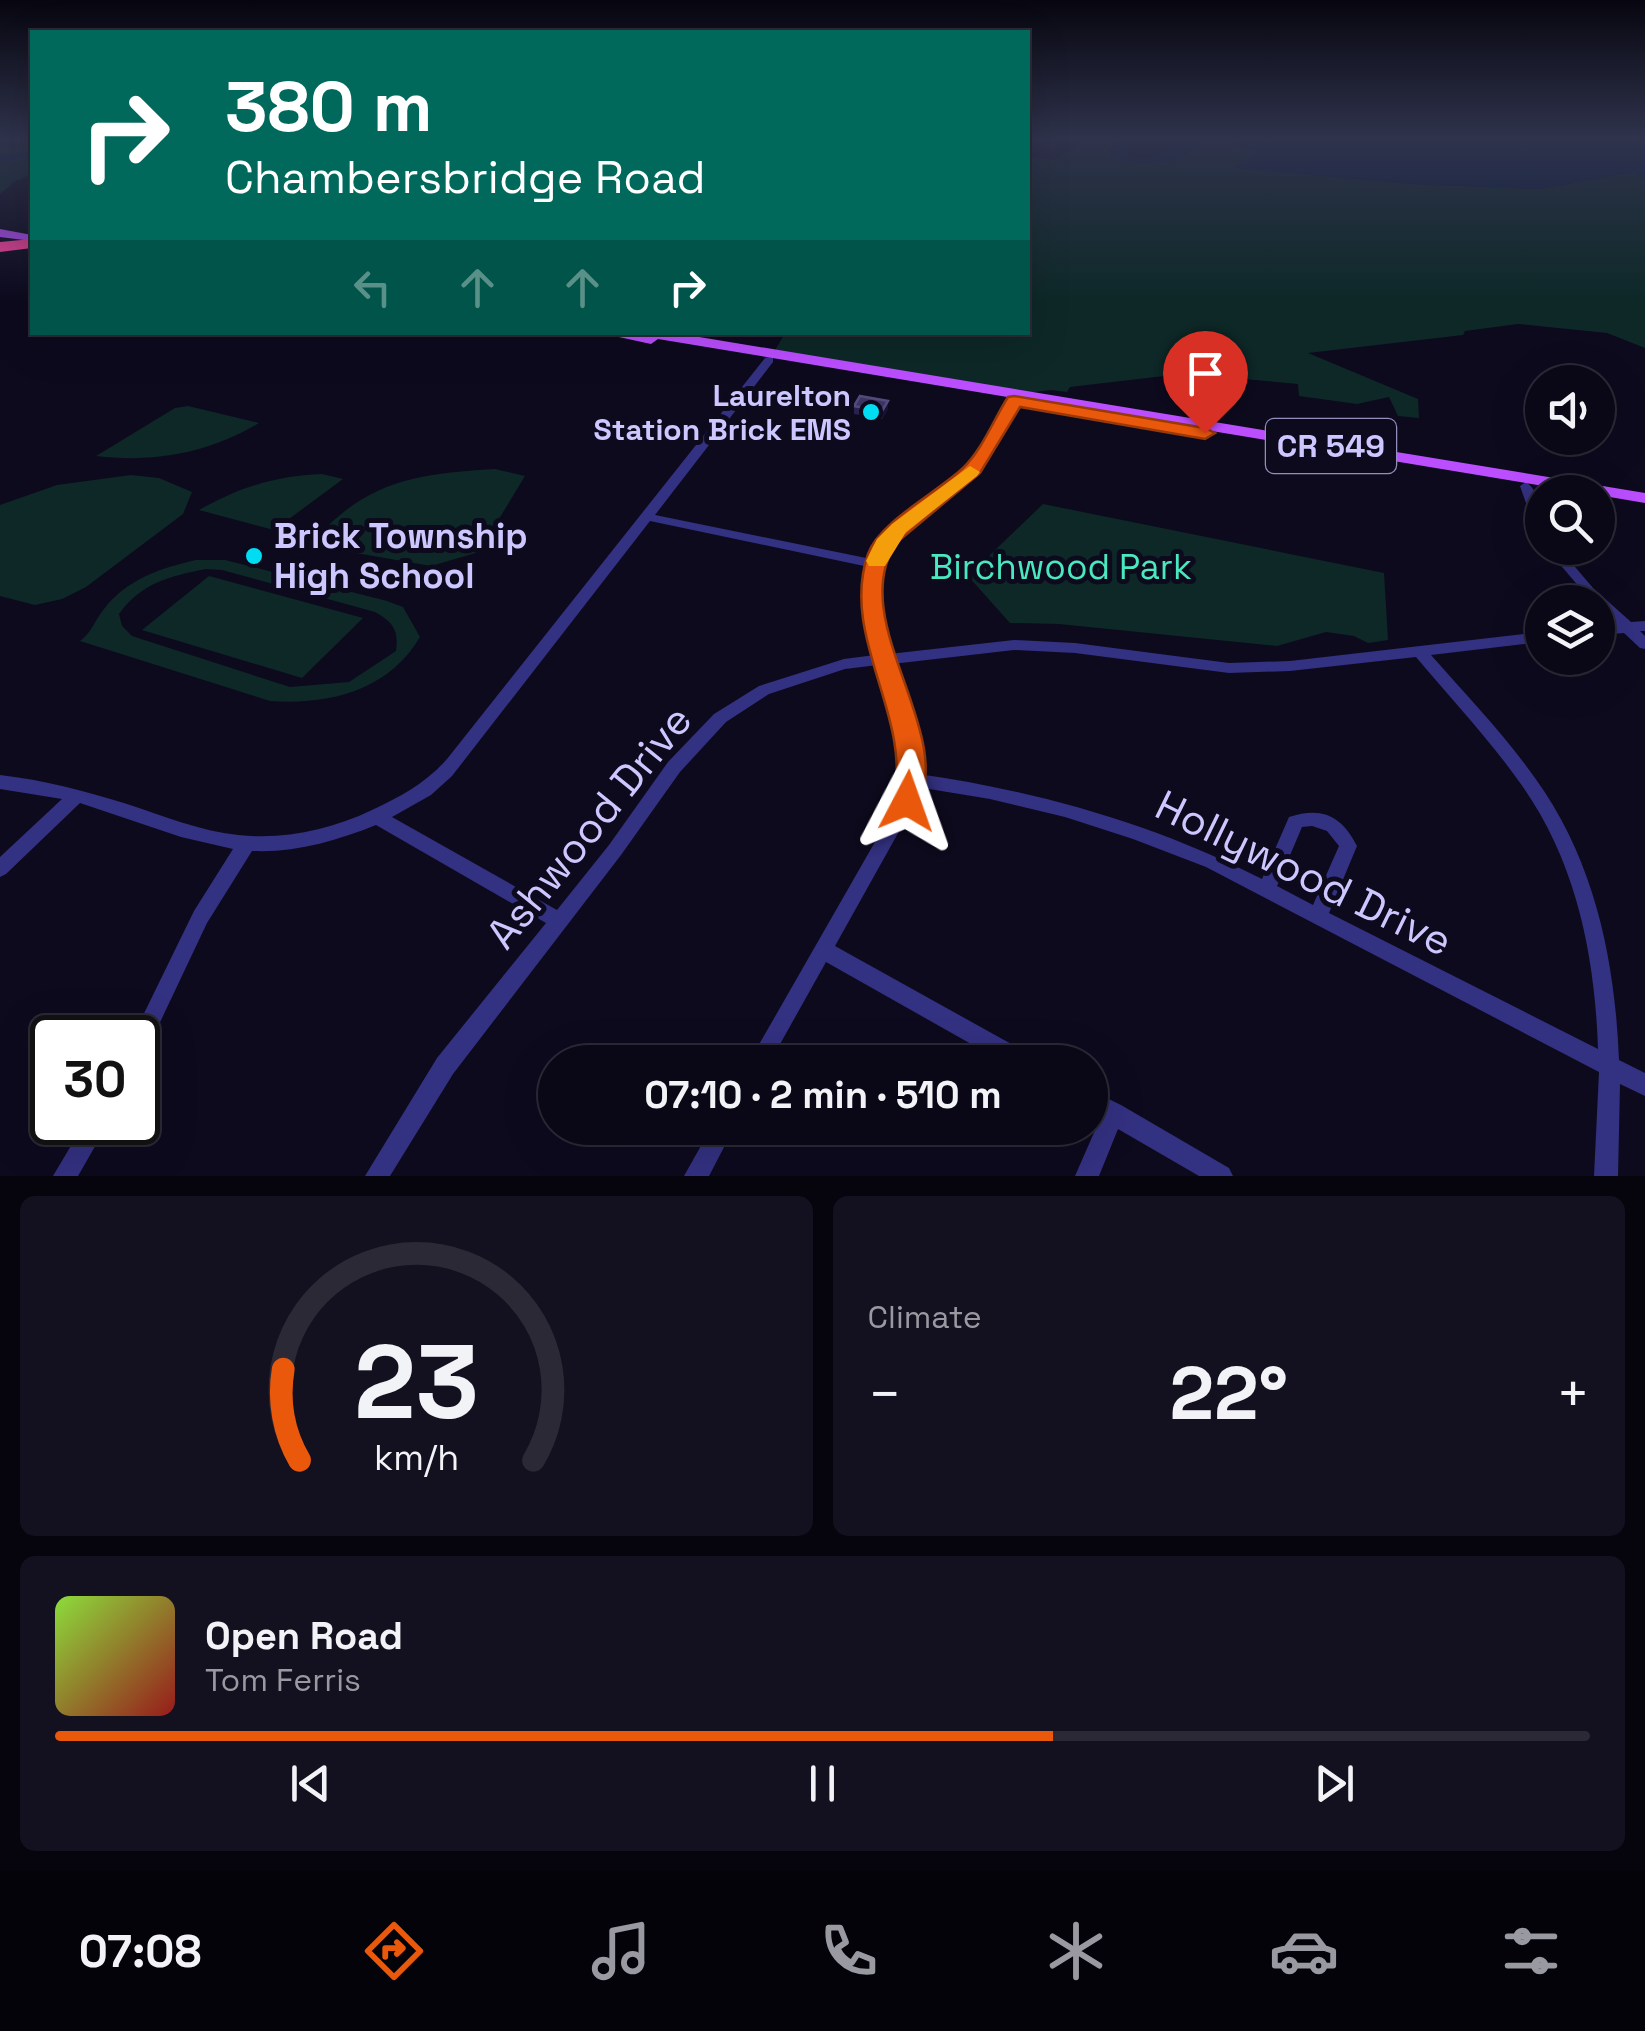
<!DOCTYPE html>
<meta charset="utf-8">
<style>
:root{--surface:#0a0816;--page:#13111f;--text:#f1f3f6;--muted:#999aa1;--line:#2a2935;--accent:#ea580c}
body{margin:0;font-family:"Space Grotesk",sans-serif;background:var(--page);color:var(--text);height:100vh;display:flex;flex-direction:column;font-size:38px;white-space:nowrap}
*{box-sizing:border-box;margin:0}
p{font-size:32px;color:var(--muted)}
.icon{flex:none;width:55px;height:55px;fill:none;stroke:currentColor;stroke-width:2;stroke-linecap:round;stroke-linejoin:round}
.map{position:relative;height:1176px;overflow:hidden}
.drawer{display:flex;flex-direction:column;gap:20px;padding:20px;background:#06040c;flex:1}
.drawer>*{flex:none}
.hud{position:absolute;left:30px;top:30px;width:1000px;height:305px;border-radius:0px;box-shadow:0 10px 40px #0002,0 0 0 2px var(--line);background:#00695c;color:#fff;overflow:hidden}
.tools{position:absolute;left:1525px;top:365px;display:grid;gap:20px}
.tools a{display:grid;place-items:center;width:90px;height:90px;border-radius:50%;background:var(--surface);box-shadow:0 10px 40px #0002,0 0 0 2px var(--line);font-size:50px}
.speed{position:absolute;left:30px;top:1015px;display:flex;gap:20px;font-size:50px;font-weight:700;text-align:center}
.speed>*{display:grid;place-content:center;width:130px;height:130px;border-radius:50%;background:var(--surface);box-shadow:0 10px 40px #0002,0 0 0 2px var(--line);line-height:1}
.speed .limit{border:5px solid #111;border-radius:15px;background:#fff;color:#111}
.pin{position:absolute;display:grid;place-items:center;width:85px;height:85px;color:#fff;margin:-102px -42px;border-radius:50% 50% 50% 0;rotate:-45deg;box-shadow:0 0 10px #0007}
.pin .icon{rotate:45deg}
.me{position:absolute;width:110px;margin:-55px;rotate:4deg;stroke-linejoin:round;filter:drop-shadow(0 0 8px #0008)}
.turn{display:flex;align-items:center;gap:35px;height:210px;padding:0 30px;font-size:45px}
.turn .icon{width:130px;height:130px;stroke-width:2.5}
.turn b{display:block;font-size:70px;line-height:85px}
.lanes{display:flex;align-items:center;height:95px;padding:0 30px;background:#0003;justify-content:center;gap:50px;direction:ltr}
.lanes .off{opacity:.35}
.big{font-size:75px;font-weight:700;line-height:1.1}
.drawer .card{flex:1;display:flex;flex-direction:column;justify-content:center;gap:15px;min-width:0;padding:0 35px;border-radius:15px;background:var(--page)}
.drawer .dial{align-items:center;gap:0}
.dial svg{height:260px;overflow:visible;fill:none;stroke:var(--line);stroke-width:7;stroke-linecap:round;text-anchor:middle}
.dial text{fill:var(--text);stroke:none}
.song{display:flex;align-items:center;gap:30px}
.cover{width:120px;height:120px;border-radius:15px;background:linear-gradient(135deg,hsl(90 70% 55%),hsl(0 70% 35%))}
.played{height:10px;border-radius:5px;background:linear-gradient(90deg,var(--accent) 65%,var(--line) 65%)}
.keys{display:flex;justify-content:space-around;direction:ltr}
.heat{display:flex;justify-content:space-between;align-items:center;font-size:55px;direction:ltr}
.drawer .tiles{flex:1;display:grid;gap:20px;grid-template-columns:1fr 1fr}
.card:last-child{grid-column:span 2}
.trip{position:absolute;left:538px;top:1045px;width:570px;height:100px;border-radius:50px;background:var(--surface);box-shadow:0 10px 40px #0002,0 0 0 2px var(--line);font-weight:700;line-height:100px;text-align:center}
.tabs{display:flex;height:160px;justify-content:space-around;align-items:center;background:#040309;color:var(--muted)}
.tabs .icon{width:70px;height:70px}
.tabs .on{color:var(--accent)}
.tabs b{font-size:45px;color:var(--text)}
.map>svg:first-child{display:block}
.green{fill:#0d2827;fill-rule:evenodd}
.water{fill:#051a3c}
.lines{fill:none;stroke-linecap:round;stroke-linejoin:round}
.river{fill:#051a3c;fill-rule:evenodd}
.street{fill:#333181;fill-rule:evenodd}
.primary{fill:#bb4eff;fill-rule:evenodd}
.highway{fill:#ff429f;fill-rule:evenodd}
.wall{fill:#29214e}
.shaded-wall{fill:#171133}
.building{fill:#3b3361;stroke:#524a7a;stroke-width:2.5}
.route{fill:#ea580c;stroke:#983908;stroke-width:2.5}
.slow{fill:#f59e0b}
.poi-dot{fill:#00ddf2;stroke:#0d0a1e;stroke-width:4}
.labels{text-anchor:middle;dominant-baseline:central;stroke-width:10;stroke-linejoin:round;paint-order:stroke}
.far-poi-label{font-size:30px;font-weight:bold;fill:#cdc7ff;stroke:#0d0a1e;text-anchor:end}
.shield{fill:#0d0a1e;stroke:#938ebc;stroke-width:2.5}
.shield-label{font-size:32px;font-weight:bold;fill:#cdc7ff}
.poi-label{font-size:35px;font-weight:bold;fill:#cdc7ff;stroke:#0d0a1e;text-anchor:start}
.park-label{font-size:35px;fill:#4ae8bf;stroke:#0d0a1e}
.near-street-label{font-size:42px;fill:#cdc7ff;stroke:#0d0a1e}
</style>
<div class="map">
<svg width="1645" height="1176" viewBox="0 0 1645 1176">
<rect width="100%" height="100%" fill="#0d0a1e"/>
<!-- green -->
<path class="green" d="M9,138H32V174L14,182L0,194V147Z
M1087,138H1115L1119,142L1109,151L1136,164L1200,146L1199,138H1233L1257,152L1237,168L1412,184L1540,189L1634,172L1645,180V348L1607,333L1518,324L1465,331L1463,335L1308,353L1418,399L1419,418L1398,416L1389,397L1357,404L1299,396L1298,384L1244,379L1241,367L1070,387L1067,392L1051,390L1018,394L773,354L785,333L1028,332V157L1055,160Z
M188,406L259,423C209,453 154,463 96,456L175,408Z
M495,469L525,476L479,552L431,566L310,545C365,481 413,474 495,469Z
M322,474L343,479L274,530L199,510C240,487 275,476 322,474Z
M131,475L159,478L192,492L183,514L86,587L62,599L35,605L0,596V505L57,485Z
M1043,504L1384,573L1388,640L1368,643L1354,636L1326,632L1277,646L1059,624L1010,623L968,576Z
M196,560H225L387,601L403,607L420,637C388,691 329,705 270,701L80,641C93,631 94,621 104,609C127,579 161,568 196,560ZM206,569L222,570L375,612C393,622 399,630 396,651L349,682L290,687L132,636L122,626L119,614C141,583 170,576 206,569Z
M209,576L363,618L302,678L142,630Z"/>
<!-- water -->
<path class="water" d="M1115,138H1135L1127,154C1148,164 1169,156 1180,138H1199L1200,146C1172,166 1143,169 1111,157L1109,151L1119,142Z
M1234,138H1645V180L1634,172L1540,189L1412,184L1234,168L1257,152L1237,147L1238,140Z"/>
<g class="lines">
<!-- river -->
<path class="river" d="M32,150V156L0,162V156Z"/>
<!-- street -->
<path class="street" d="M769,357L773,358V362L655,515L871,559C888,513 937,500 969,467C989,445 1000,417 1014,392L1018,391L1023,394C1009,424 995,456 970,479C953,494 932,505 914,520C871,554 874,605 889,654L1014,640L1075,643L1229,663L1290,661L1542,632V642L1431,655C1466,695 1504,734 1535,778C1595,861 1615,960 1619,1060L1645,1073V1096L1620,1084L1618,1176H1594L1599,1072L1206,867L1133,839L1065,817L990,799L917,787L916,801L835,946L1031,1055L1033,1062H1003L826,962L770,1062H749L899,800L902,770L898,738L878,665L845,669L769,694L726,722L680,772L621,855L453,1074L390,1176H365L437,1058L546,923L376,825C336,841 295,853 252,851L207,923L145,1054L138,1057V1038H132L194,911L233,849L181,837L80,803L6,874L0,877V857L62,799L0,789V775C44,780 85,791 127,804C163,816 200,831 238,835C284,840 330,830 372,810C400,797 426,783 447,759L765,358ZM650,521L869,567C862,597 866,626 875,655L844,659L759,686L714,714L668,762L609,845L557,910L392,817L431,795L452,776ZM1014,650L1075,653L1229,673L1290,671L1416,657C1452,700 1491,741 1523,787C1577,864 1595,957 1598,1049L1329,913L1357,846C1342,816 1322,806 1289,817L1262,879C1154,824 1038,791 918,774L915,738L892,664ZM1312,826L1327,831L1339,846L1313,905L1277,886L1302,827Z
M1526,482C1541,492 1542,517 1542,535L1536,531L1520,486Z
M1546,548H1559L1593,588L1631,622L1645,621V631H1640L1645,636V649L1640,648L1624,633L1598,635V625L1615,624L1598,608V602H1592Z
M1090,1090L1121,1105L1229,1168L1233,1176H1199L1118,1129L1099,1176H1075L1100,1119L1090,1113Z
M85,1122H109L78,1176H53Z
M711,1128H734L709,1176H684Z"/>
<!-- primary -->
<path class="primary" d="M0,229L32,235V241L0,237Z
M596,332H669L1645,493V503L1598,495V492H1580L658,339L651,344Z"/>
<!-- highway -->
<path class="highway" d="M32,239V248L0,252V242Z"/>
</g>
<!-- wall -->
<path class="wall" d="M854,406L888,409L882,419L854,414Z"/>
<!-- shaded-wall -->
<path class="shaded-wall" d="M888,401V409L882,419V411Z"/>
<!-- building -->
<path class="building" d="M860,396L888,401L882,411L854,406Z"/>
<!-- sky -->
<linearGradient id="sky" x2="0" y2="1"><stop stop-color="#070610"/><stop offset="0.46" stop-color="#2f334c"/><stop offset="1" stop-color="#2f334c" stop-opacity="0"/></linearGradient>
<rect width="1645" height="302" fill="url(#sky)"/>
<!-- route -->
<path class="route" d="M1014,396L1205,428L1215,433L1205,439L1020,407L980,473L896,543C845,622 957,731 917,809L907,812L897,809L893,801C914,718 839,638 868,554C879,522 938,492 963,468C982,450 994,419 1008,397Z"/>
<!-- slow -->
<path class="slow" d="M970,466L980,472L977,476L906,532L885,566H869L866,561L877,539L892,524Z"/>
<!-- markers -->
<g class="poi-dot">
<circle cx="871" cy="412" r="10"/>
<circle cx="254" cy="556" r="10"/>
</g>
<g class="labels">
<!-- far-poi labels -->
<g class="far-poi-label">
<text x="851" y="395">Laurelton<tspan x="851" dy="34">Station Brick EMS</tspan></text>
</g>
<!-- shield labels -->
<rect class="shield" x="1266" y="419" width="130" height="54" rx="8"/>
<g class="shield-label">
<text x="1331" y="446">CR 549</text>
</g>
<!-- poi labels -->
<g class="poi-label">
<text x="274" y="536">Brick Township<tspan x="274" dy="40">High School</tspan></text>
</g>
<!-- park labels -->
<g class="park-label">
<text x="1061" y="567">Birchwood Park</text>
</g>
<!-- near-street labels -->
<g class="near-street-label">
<text transform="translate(589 827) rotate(-51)">Ashwood Drive</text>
<text transform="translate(1304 873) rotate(26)">Hollywood Drive</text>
</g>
</g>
</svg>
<div class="tools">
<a><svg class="icon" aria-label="sound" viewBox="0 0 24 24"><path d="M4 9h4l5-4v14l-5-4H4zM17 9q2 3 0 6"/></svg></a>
<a><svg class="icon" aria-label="search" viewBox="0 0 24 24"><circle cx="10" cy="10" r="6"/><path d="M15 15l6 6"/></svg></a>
<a><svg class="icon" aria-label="layers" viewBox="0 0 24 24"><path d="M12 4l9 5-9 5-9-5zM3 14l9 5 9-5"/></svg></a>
</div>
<div class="speed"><div class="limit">30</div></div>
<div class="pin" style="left:1205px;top:433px;background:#d93025"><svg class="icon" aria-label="arrive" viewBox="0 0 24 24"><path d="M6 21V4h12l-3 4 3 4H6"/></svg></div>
<svg class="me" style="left:907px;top:801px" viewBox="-20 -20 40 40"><path d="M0-17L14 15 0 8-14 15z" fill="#ea580c" stroke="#fff" stroke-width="4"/></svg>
<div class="trip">07:10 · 2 min · 510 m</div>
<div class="hud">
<div class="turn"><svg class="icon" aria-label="right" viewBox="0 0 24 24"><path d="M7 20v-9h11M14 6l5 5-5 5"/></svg><div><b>380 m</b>Chambersbridge Road</div></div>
<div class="lanes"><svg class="icon off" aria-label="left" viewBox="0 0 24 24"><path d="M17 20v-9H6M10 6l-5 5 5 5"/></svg><svg class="icon off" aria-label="ahead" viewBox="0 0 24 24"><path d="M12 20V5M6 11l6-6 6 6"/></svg><svg class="icon off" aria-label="ahead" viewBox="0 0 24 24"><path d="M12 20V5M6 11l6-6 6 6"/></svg><svg class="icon" aria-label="right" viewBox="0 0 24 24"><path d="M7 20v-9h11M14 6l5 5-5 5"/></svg></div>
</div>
</div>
<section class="drawer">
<div class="tiles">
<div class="card dial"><svg viewBox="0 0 100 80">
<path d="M14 69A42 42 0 1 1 86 69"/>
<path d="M14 69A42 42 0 0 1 9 41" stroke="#ea580c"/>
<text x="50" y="56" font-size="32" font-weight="700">23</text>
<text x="50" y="72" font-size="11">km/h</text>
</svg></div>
<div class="card"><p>Climate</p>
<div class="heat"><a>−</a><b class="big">22°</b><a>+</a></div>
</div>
<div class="card">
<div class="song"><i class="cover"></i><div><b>Open Road</b><p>Tom Ferris</p></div></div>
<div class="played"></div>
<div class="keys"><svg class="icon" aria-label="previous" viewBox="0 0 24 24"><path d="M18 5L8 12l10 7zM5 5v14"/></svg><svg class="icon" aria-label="pause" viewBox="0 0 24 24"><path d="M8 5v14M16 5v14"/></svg><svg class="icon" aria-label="next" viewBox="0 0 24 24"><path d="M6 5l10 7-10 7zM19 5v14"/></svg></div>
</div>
</div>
</section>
<nav class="tabs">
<b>07:08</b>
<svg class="icon on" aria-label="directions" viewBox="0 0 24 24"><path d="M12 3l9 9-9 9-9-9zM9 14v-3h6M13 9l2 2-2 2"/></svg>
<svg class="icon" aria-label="music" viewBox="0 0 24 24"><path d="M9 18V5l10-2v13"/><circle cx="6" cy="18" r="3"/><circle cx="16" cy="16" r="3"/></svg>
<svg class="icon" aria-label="phone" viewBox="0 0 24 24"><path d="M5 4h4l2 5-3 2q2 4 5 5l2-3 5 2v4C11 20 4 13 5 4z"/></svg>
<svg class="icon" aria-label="climate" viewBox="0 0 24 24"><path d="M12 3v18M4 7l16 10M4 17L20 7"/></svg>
<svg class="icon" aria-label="car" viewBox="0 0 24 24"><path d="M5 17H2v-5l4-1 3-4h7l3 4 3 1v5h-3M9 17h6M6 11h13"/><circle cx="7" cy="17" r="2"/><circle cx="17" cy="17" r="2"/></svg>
<svg class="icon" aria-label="filters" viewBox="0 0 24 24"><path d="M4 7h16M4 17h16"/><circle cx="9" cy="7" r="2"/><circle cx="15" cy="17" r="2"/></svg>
</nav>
